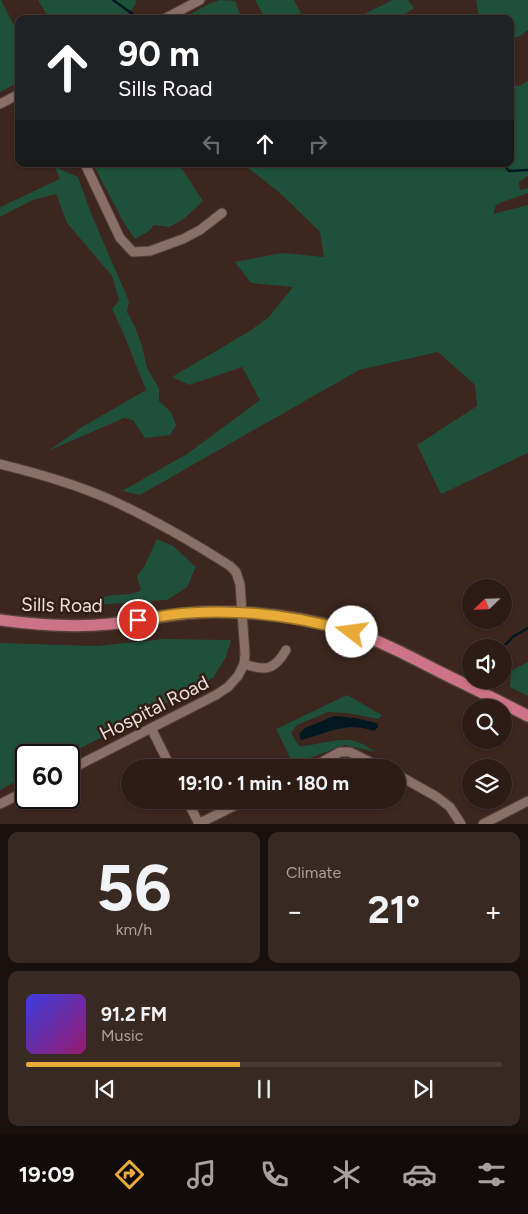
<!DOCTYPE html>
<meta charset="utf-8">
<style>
:root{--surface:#2d1c16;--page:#392923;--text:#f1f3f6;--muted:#a7a1a1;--line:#483a35;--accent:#e8ab37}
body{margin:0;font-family:Figtree,sans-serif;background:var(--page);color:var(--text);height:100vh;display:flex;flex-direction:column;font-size:19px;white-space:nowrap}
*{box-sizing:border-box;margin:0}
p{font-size:16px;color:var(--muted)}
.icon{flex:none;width:28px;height:28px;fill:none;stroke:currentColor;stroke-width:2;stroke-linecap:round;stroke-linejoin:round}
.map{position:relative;height:824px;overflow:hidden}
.sheet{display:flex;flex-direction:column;gap:8px;padding:8px;background:#190f0c;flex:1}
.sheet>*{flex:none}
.top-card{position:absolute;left:15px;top:15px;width:499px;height:152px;border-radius:10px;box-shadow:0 1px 4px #0004,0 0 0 1px var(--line);background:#202124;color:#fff;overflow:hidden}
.needle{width:32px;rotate:247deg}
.controls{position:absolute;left:462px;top:579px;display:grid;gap:10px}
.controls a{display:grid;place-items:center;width:50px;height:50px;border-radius:50%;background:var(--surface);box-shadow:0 1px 4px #0004,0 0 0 1px var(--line);font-size:25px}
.speed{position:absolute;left:15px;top:744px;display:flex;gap:10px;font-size:25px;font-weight:700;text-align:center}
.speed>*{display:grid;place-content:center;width:65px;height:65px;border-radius:50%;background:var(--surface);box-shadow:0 1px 4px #0004,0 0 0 1px var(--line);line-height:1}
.speed .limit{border:2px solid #111;border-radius:8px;background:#fff;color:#111}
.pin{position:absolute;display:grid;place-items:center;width:42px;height:42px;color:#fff;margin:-21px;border:2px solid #fff;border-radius:50%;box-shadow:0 1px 5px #0007}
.me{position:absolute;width:55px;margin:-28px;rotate:285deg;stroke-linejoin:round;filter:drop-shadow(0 0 4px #0008)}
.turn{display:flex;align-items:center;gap:18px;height:105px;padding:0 20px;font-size:22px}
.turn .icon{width:65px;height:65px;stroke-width:2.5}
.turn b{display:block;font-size:35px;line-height:42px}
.lanes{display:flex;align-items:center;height:48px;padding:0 20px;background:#0003;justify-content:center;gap:25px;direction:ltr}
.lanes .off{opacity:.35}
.big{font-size:38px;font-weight:700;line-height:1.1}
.sheet .widget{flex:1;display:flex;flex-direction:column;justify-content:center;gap:8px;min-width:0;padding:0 18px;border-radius:10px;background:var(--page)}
.sheet .dial{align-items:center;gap:0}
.dial b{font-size:65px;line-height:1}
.song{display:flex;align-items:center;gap:15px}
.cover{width:60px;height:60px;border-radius:8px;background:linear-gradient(135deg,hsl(240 70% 55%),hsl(320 70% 35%))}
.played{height:5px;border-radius:2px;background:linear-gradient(90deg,var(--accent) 45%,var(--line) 45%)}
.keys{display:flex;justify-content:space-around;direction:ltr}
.heat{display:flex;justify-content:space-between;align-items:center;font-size:28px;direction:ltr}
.sheet .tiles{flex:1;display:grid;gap:8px;grid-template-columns:1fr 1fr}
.widget:last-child{grid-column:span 2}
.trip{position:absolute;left:121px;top:759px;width:285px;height:50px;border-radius:25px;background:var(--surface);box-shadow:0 1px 4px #0004,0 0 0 1px var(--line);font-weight:700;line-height:50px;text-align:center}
.menu{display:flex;height:80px;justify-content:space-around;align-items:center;background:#120b09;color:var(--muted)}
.menu .icon{width:35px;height:35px}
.menu .on{color:var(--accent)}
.menu b{font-size:22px;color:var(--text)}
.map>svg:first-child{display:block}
.green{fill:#1f503b}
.water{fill:#021820}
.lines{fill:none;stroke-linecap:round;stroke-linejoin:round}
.stream{stroke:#021820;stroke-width:2.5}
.minor-casing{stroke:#534139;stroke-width:11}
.major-casing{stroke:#534139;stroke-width:14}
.minor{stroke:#896f65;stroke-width:9}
.major{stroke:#cd7388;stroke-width:11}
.route-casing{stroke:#976f24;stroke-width:12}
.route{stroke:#e8ab37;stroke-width:9}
.labels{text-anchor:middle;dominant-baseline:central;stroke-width:5;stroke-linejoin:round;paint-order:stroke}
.street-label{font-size:19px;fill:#eedfd9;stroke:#321d14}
</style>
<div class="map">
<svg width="528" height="824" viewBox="0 0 528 824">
<rect width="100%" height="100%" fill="#3c261e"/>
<!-- green -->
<path class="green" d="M0,0H1L19,35V82L0,92Z
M38,0H135L137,3L123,19H49Z
M220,0L235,1L242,19H185L187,16L209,4Z
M255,0H294L304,19H265Z
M393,0H408L414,8L405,14L403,19H350L360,16Z
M476,0H528V30L518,37L510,38V19H479Z
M528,81V176L519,182L520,190L528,188V193L505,201L496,205L493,214L528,205V453L441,494L417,445L477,406L475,385L438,352L359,370L140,495L122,491L187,454L260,400L242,367L189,385L172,377L248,332L268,318L293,287L251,283L235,262L282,253L324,257L320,232L280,193L243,164H510V141L511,140L510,139V85L519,86Z
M93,164H173L182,169L203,201L184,219L169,227L154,225L149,231L135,239L124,223Z
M55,167L78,177L92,216L129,301L127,312L135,327L142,346L147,368L159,389V401L171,412L176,425L170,435L145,438L133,420L124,418L48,451L82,427L146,390L122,330L112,309L119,300L112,276L67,223L56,194L33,200L0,217V207L60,179Z
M157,539L173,546L196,567L187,587L167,600L95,605C104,589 128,599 141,590L137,576L144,567Z
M164,639L231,640L226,657L213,678L159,707L143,708L108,734L67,755H26V776L0,790V643L97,646Z
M528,662V696L510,687L511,671Z
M347,695L382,715L379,719L347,713L328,712L297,725L291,733L299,746C318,746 339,736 358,742C364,744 370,749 376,752L345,745L293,764L276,729Z"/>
<!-- water -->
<path class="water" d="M334,716L355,718L377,723L378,727L374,731C367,729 360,727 353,727C336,727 318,736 301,740L299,734L305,728Z"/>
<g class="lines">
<!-- stream -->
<path class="stream" d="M113,0L134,15
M503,164L509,171L528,170
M502,648L514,636L528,628"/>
<defs>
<path id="minor" d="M164,19L200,0
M0,104L19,94
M85,164L120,238L133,252L150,251L183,239L200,230L222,213
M0,464C37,473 75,484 109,499C151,518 191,541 230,566L236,572L240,584L245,654L244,664L238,676L228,687L216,695L69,770
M244,664C265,671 274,671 286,650
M151,728L171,768
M311,768L340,752H350L382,768
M398,775L437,797L450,807L461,824
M187,800L199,824
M0,804L26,791
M198,824L246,800
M483,824L528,801"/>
<path id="major" d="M0,620C36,625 73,628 110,624C142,620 175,613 208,612C256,611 304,617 350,631C381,641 411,657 440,672C469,686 499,701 528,716"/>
</defs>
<!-- minor casing -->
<use href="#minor" class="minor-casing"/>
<!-- major casing -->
<use href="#major" class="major-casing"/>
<!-- minor -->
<use href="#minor" class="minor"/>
<!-- major -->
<use href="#major" class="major"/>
</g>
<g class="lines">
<defs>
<path id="route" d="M138,620C154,618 171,614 188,613C244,609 298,616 352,632"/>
</defs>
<!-- route casing -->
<use href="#route" class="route-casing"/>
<!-- route -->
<use href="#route" class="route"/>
</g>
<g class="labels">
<!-- street labels -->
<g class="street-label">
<text transform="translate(62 605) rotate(1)">Sills Road</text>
<text transform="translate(154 708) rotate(-27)">Hospital Road</text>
</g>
</g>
</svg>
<div class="controls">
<a><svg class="needle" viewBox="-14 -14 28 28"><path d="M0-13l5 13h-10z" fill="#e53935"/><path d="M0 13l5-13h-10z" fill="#a7a1a1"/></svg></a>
<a><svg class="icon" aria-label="sound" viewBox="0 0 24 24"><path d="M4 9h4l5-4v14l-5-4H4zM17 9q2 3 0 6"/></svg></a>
<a><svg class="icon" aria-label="search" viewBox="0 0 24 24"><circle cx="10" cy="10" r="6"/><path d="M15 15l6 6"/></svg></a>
<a><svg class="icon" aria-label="layers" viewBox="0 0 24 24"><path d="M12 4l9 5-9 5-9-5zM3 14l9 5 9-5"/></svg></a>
</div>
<div class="speed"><div class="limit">60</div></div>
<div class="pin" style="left:138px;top:620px;background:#d93025"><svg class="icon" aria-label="arrive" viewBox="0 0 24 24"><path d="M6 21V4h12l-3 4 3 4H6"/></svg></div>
<svg class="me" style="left:352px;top:632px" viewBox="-20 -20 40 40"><circle r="19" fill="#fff"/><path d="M0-13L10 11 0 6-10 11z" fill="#e8ab37"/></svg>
<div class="trip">19:10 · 1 min · 180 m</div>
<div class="top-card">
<div class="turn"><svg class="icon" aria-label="ahead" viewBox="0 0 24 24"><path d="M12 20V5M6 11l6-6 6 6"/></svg><div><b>90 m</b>Sills Road</div></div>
<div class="lanes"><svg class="icon off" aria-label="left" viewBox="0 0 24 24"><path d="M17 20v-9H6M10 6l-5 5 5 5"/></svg><svg class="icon" aria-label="ahead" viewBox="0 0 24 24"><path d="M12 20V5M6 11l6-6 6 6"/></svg><svg class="icon off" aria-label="right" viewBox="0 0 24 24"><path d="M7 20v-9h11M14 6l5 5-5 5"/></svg></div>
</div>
</div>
<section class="sheet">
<div class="tiles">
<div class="widget dial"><b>56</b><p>km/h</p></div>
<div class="widget"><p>Climate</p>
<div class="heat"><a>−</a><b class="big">21°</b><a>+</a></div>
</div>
<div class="widget">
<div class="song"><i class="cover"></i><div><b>91.2 FM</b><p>Music</p></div></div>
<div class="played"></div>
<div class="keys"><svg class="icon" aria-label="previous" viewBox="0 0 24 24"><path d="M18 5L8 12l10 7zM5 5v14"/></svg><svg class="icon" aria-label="pause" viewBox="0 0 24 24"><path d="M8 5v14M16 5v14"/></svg><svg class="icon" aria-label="next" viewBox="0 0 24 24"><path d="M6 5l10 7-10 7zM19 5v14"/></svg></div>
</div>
</div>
</section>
<nav class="menu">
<b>19:09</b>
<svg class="icon on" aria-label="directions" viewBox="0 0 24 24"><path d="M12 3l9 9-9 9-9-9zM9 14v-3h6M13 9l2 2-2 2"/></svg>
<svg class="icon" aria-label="music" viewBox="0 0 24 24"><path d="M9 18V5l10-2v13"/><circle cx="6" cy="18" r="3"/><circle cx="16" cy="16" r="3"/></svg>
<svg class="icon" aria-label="phone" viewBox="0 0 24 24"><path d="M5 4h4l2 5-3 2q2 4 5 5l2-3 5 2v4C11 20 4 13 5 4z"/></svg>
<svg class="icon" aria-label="climate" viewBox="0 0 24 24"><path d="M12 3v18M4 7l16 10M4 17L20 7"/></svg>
<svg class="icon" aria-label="car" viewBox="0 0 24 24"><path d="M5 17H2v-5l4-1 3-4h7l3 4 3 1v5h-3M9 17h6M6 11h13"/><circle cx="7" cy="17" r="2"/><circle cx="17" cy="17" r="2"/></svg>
<svg class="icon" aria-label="filters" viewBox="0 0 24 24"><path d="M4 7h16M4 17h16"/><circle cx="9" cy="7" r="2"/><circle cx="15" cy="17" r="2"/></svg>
</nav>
